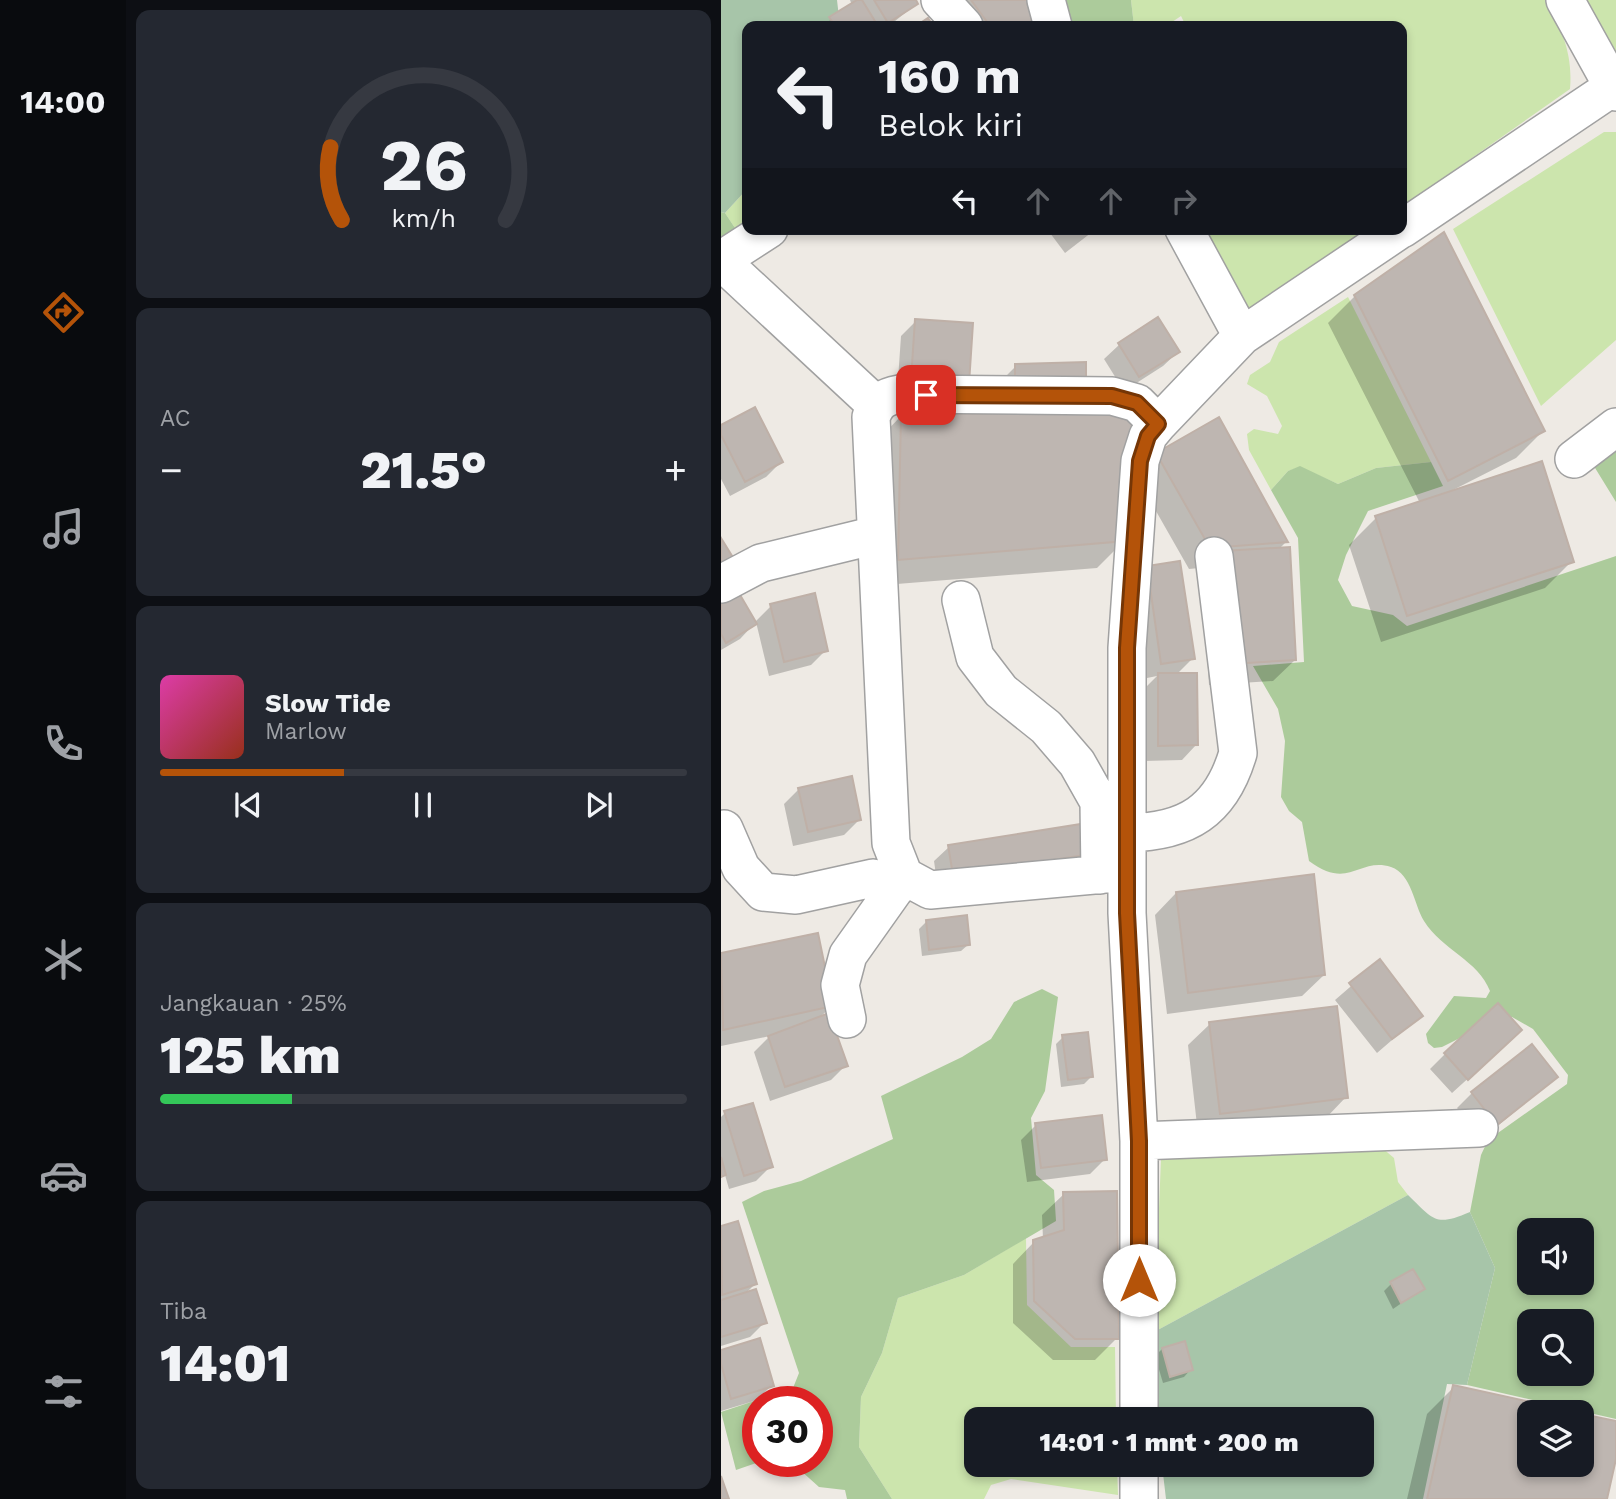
<!DOCTYPE html>
<html lang="id">
<meta charset="utf-8">
<style>
:root{--surface:#171b24;--page:#242831;--text:#f1f3f6;--muted:#9ea1a6;--line:#363941;--accent:#b45309}
body{margin:0;font-family:"Work Sans",sans-serif;background:var(--page);color:var(--text);height:100vh;display:flex;flex-direction:column;font-size:26px;white-space:nowrap}
*{box-sizing:border-box;margin:0}
p{font-size:23px;color:var(--muted)}
.icon{flex:none;width:38px;height:38px;fill:none;stroke:currentColor;stroke-width:2;stroke-linecap:round;stroke-linejoin:round}
.map{position:relative;flex:1;overflow:hidden}
.drawer{display:flex;flex-direction:column;gap:10px;padding:10px;background:#0d0f14;width:595px}
.drawer>*{flex:none}
.guide{position:absolute;left:21px;top:21px;width:665px;height:214px;border-radius:14px;box-shadow:0 4px 10px #0003;background:#171b24;color:var(--text);overflow:hidden}
.tools{position:absolute;left:796px;top:1218px;display:grid;gap:14px}
.tools a{display:grid;place-items:center;width:77px;height:77px;border-radius:14px;background:var(--surface);box-shadow:0 4px 10px #0003;font-size:35px}
.speed{position:absolute;left:21px;top:1386px;display:flex;gap:14px;font-size:35px;font-weight:700;text-align:center}
.speed>*{display:grid;place-content:center;width:91px;height:91px;border-radius:50%;background:var(--surface);box-shadow:0 4px 10px #0003;line-height:1}
.speed .limit{border:10px solid #d22;background:#fff;color:#111}
.pin{position:absolute;display:grid;place-items:center;width:60px;height:60px;color:#fff;margin:-30px;border-radius:14px;box-shadow:0 4px 10px #0006}
.me{position:absolute;width:77px;margin:-38px;rotate:0deg;stroke-linejoin:round;filter:drop-shadow(0 0 5px #0008)}
.turn{display:flex;align-items:center;gap:24px;height:147px;padding:0 21px;font-size:32px}
.turn .icon{width:91px;height:91px;stroke-width:2.5}
.turn b{display:block;font-size:49px;line-height:60px}
.lanes{display:flex;align-items:center;height:66px;padding:0 21px;background:#0003;justify-content:center;gap:35px;direction:ltr}
.lanes .off{opacity:.35}
.big{font-size:52px;font-weight:800;line-height:1.1}
.drawer .card{flex:1;display:flex;flex-direction:column;justify-content:center;gap:10px;min-width:0;padding:0 24px;border-radius:14px;background:var(--page)}
.drawer .dial{align-items:center;gap:0}
.dial svg{height:182px;overflow:visible;fill:none;stroke:var(--line);stroke-width:7;stroke-linecap:round;text-anchor:middle}
.dial text{fill:var(--text);stroke:none}
.song{display:flex;align-items:center;gap:21px}
.cover{width:84px;height:84px;border-radius:10px;background:linear-gradient(135deg,hsl(320 70% 55%),hsl(10 70% 35%))}
.played{height:7px;border-radius:4px;background:linear-gradient(90deg,var(--accent) 35%,var(--line) 35%)}
.keys{display:flex;justify-content:space-around;direction:ltr}
.heat{display:flex;justify-content:space-between;align-items:center;font-size:38px;direction:ltr}
.charge{height:10px;border-radius:5px;background:linear-gradient(90deg,#34c759 25%,var(--line) 0)}
.trip{position:absolute;left:243px;top:1407px;width:410px;height:70px;border-radius:14px;background:var(--surface);box-shadow:0 4px 10px #0003;font-weight:800;line-height:70px;text-align:center}
main{display:flex;flex:1;min-height:0}
.dock{display:flex;flex-direction:column;width:126px;justify-content:space-around;align-items:center;background:#090b0e;color:var(--muted)}
.dock .icon{width:49px;height:49px}
.dock .current{color:var(--accent)}
.dock b{font-size:32px;color:var(--text)}
.map>svg:first-child{display:block}
.grass{fill:#cce5ad}
.forest{fill:#accb9b;fill-rule:evenodd}
.cemetery{fill:#a7c5a9}
.shadow{fill:#0003}
.building{fill:#beb6b1;stroke:#bfb0a7;stroke-width:2}
.lines{fill:none;stroke-linecap:round;stroke-linejoin:round}
.minor-casing{stroke:#a1a1a1;stroke-width:40}
.minor{stroke:#fff;stroke-width:37}
.route-casing{stroke:#753606;stroke-width:18}
.route{stroke:#b45309;stroke-width:12}
</style>
<main>
<nav class="dock">
<b>14:00</b>
<svg class="icon current" aria-label="directions" viewBox="0 0 24 24"><path d="M12 3l9 9-9 9-9-9zM9 14v-3h6M13 9l2 2-2 2"/></svg>
<svg class="icon" aria-label="music" viewBox="0 0 24 24"><path d="M9 18V5l10-2v13"/><circle cx="6" cy="18" r="3"/><circle cx="16" cy="16" r="3"/></svg>
<svg class="icon" aria-label="phone" viewBox="0 0 24 24"><path d="M5 4h4l2 5-3 2q2 4 5 5l2-3 5 2v4C11 20 4 13 5 4z"/></svg>
<svg class="icon" aria-label="climate" viewBox="0 0 24 24"><path d="M12 3v18M4 7l16 10M4 17L20 7"/></svg>
<svg class="icon" aria-label="car" viewBox="0 0 24 24"><path d="M5 17H2v-5l4-1 3-4h7l3 4 3 1v5h-3M9 17h6M6 11h13"/><circle cx="7" cy="17" r="2"/><circle cx="17" cy="17" r="2"/></svg>
<svg class="icon" aria-label="filters" viewBox="0 0 24 24"><path d="M4 7h16M4 17h16"/><circle cx="9" cy="7" r="2"/><circle cx="15" cy="17" r="2"/></svg>
</nav>
<section class="drawer">
<div class="card dial"><svg viewBox="0 0 100 80">
<path d="M14 69A42 42 0 1 1 86 69"/>
<path d="M14 69A42 42 0 0 1 9 37" stroke="#b45309"/>
<text x="50" y="56" font-size="32" font-weight="700">26</text>
<text x="50" y="72" font-size="11">km/h</text>
</svg></div>
<div class="card"><p>AC</p>
<div class="heat"><a>−</a><b class="big">21.5°</b><a>+</a></div>
</div>
<div class="card">
<div class="song"><i class="cover"></i><div><b>Slow Tide</b><p>Marlow</p></div></div>
<div class="played"></div>
<div class="keys"><svg class="icon" aria-label="previous" viewBox="0 0 24 24"><path d="M18 5L8 12l10 7zM5 5v14"/></svg><svg class="icon" aria-label="pause" viewBox="0 0 24 24"><path d="M8 5v14M16 5v14"/></svg><svg class="icon" aria-label="next" viewBox="0 0 24 24"><path d="M6 5l10 7-10 7zM19 5v14"/></svg></div>
</div>
<div class="card"><p>Jangkauan · 25%</p><b class="big">125 km</b><div class="charge"></div></div>
<div class="card"><p>Tiba</p><b class="big">14:01</b></div>
</section>
<div class="map">
<svg width="895" height="1499" viewBox="0 0 895 1499">
<rect width="100%" height="100%" fill="#eeeae4"/>
<!-- grass -->
<path class="grass" d="M410,0H825C841,30 852,54 849,89L681,207V26H465L460,16L445,26H413Z
M859,0H895V61Z
M883,132H895V340L820,406L732,229Z
M26,189L27,229L18,234L4,213Z
M481,229H649L529,313Z
M627,297L710,462L655,468L617,484L579,467L567,471L550,490L528,450L526,434L533,429L557,434L561,426L546,396L526,384L529,375L549,362L558,342Z
M660,1147L673,1158L677,1182L687,1195L433,1332L440,1159L448,1152Z
M305,1238L306,1305L350,1347H394L395,1419H256V1465H396L397,1495L290,1479L270,1485L263,1499H171L138,1447L140,1397L161,1353L177,1298L243,1275Z"/>
<!-- forest -->
<path class="forest" d="M342,0H410L413,26H347Z
M0,212L4,213L18,234L0,246Z
M895,443V502L871,463Z
M710,462L722,486L647,511L625,555L617,580L631,606L672,615L686,626L895,556V1419L746,1385L774,1268L749,1212L760,1155L767,1140L846,1084L847,1075L812,1029L791,1017L775,1020L721,1047L713,1048L707,1043L705,1034L733,996L765,998L769,991C757,960 721,950 703,921C693,905 691,874 670,867C638,857 628,891 588,861L581,822L568,811L560,797L564,741L557,709L532,666L583,662L577,538L550,490L567,471L579,466L617,484L655,468ZM808,1230H861V1283H808ZM808,1321H861V1374H808Z
M321,989L337,997L324,1091L310,1118L315,1175L333,1190L335,1221L243,1275L177,1298L161,1353L140,1397L138,1447L171,1499H126L124,1490L98,1487L69,1461H96V1402H37V1461H41L15,1470L0,1412L72,1388L78,1373L21,1202L43,1191L80,1181L172,1139L160,1096L241,1057L270,1039L293,1002Z"/>
<!-- cemetery -->
<path class="cemetery" d="M0,0H116L119,26H26V189L4,213L0,212Z
M687,1195C713,1220 714,1227 749,1212L774,1268L746,1385L726,1384L702,1499H445L441,1465H640V1419H437L433,1332Z"/>
<!-- shadow -->
<path class="shadow" d="M129,0H193L195,4L168,26H101L131,5Z
M225,0H305L316,16L306,26H243Z
M326,229H375L344,253Z
M634,296L822,431L795,458L732,490L851,561L824,588L660,642L628,545L655,518L699,503L607,323Z
M436,320L457,352L442,366L403,391L383,359L398,345Z
M195,321L250,324L176,394L180,336Z
M295,366L363,388L280,381Z
M181,415L403,541L376,568L151,586L154,443Z
M0,427L60,462L45,477L9,496L0,479Z
M436,454L565,542L557,550L574,660L552,681L488,685L481,575L489,567L468,569L415,476Z
M427,567L472,658L455,675L475,745L461,760L423,761L422,690L436,676L426,678L412,582Z
M0,599L33,623L50,606L105,650L90,665L48,676L35,622L19,639L0,650Z
M78,789L138,820L123,835L72,846L63,804Z
M228,847L362,854L347,869L217,889L213,861Z
M455,893L603,975L581,996L446,1014L434,915Z
M205,922L248,944L240,951L201,956L198,929Z
M96,935L111,1006L97,1019L125,1065L110,1080L49,1101L33,1052L49,1036L0,1046V955Z
M658,962L700,1015L656,1053L614,1000Z
M489,1024L625,1097L604,1119L477,1134L467,1045Z
M342,1037L370,1077L363,1084L340,1087L335,1044Z
M784,1045L731,1093L709,1069L724,1054Z
M835,1077L761,1139L736,1108L751,1093Z
M4,1113L50,1166L35,1181L8,1189L4,1175L0,1178V1117Z
M315,1125L384,1159L369,1174L306,1182L300,1140Z
M343,1194L396,1338L374,1360H332L292,1323V1264L313,1242L322,1239L321,1215Z
M16,1223L34,1284L23,1295L44,1322L29,1337L0,1346V1228Z
M670,1284L701,1289L672,1309L663,1291Z
M441,1349L470,1369L463,1377L442,1383L434,1356Z
M0,1352L51,1385L36,1400L0,1411Z
M733,1387L847,1412H808V1465H861V1415L895,1423V1451L884,1499H686L706,1414Z"/>
<!-- building -->
<path class="building" d="M136,0H141L157,26H114L108,17Z
M153,0H195L197,4L167,23Z
M250,0H307L319,16L304,26H269Z
M207,18L212,26H195Z
M723,232L824,431L727,481L633,295Z
M437,317L459,352L418,377L397,343Z
M194,319L252,323L248,384L190,380Z
M365,362V389L294,391V364Z
M34,407L62,462L24,482L0,435V425Z
M413,413L405,541L177,560L180,414Z
M498,417L567,542L489,548L435,453Z
M821,461L853,562L686,616L654,516Z
M0,538L16,564L0,575Z
M569,547L575,660L509,664L502,551Z
M459,561L474,659L440,664L426,566Z
M15,588L36,624L5,643L0,634V597Z
M94,593L107,651L63,662L49,604Z
M437,673H476L477,745L437,746Z
M131,776L140,820L87,832L77,788Z
M360,824L364,855L232,875L227,845Z
M593,874L604,975L467,993L455,892Z
M246,915L249,945L208,950L205,920Z
M97,933L112,1006L2,1030L0,953Z
M659,959L702,1016L671,1039L628,983Z
M777,1003L801,1030L747,1080L723,1053Z
M616,1006L627,1098L499,1114L488,1022Z
M108,1013L127,1066L64,1087L47,1036Z
M367,1032L372,1077L347,1080L341,1035Z
M811,1044L837,1077L776,1125L750,1092Z
M32,1103L52,1167L23,1176L3,1111Z
M381,1115L386,1160L320,1168L314,1123Z
M0,1157L5,1175L0,1177Z
M396,1191L398,1339H354L313,1301L312,1240L343,1230L342,1192Z
M17,1221L36,1284L1,1295L0,1226Z
M692,1269L704,1289L680,1303L669,1282Z
M35,1289L46,1323L0,1337V1300Z
M39,1338L53,1386L10,1399L0,1364V1350Z
M464,1341L472,1370L449,1377L441,1348Z
M732,1385L855,1412H808V1465H861V1414L895,1421V1459L886,1499H706Z
M0,1476L8,1499H0Z"/>
<g class="lines">
<defs>
<path id="minor" d="M219,0L243,26
M325,0L332,26
M844,0L895,92
M463,229L521,336
M681,229L895,85
M0,260L48,229
M0,261L155,405
M853,459L895,427
M0,584L40,563L155,535
M240,600L254,657L280,691L325,727L356,763L378,802L379,875
M3,829L20,868L42,892L75,895L152,878L175,888
M406,833C466,832 500,811 517,753L493,556
M406,872L209,890L183,876L170,843L150,417C156,401 163,397 179,394L391,396L416,403L437,424
M126,1019L119,985L127,955L183,876
M418,1141L758,1128
M418,1419V1141L406,913V648L419,461L427,436L437,424L521,336L680,229
M418,1465V1499"/>
</defs>
<!-- minor casing -->
<use href="#minor" class="minor-casing"/>
<!-- minor -->
<use href="#minor" class="minor"/>
</g>
<g class="lines">
<defs>
<path id="route" d="M205,395L391,396L416,403L437,424L427,436L419,461L406,648V913L418,1141V1280"/>
</defs>
<!-- route casing -->
<use href="#route" class="route-casing"/>
<!-- route -->
<use href="#route" class="route"/>
</g>
</svg>
<div class="tools">
<a><svg class="icon" aria-label="sound" viewBox="0 0 24 24"><path d="M4 9h4l5-4v14l-5-4H4zM17 9q2 3 0 6"/></svg></a>
<a><svg class="icon" aria-label="search" viewBox="0 0 24 24"><circle cx="10" cy="10" r="6"/><path d="M15 15l6 6"/></svg></a>
<a><svg class="icon" aria-label="layers" viewBox="0 0 24 24"><path d="M12 4l9 5-9 5-9-5zM3 14l9 5 9-5"/></svg></a>
</div>
<div class="speed"><div class="limit">30</div></div>
<div class="pin" style="left:205px;top:395px;background:#d93025"><svg class="icon" aria-label="arrive" viewBox="0 0 24 24"><path d="M6 21V4h12l-3 4 3 4H6"/></svg></div>
<svg class="me" style="left:418px;top:1280px" viewBox="-20 -20 40 40"><circle r="19" fill="#fff"/><path d="M0-13L10 11 0 6-10 11z" fill="#b45309"/></svg>
<div class="trip">14:01 · 1 mnt · 200 m</div>
<div class="guide">
<div class="turn"><svg class="icon" aria-label="left" viewBox="0 0 24 24"><path d="M17 20v-9H6M10 6l-5 5 5 5"/></svg><div><b>160 m</b>Belok kiri</div></div>
<div class="lanes"><svg class="icon" aria-label="left" viewBox="0 0 24 24"><path d="M17 20v-9H6M10 6l-5 5 5 5"/></svg><svg class="icon off" aria-label="ahead" viewBox="0 0 24 24"><path d="M12 20V5M6 11l6-6 6 6"/></svg><svg class="icon off" aria-label="ahead" viewBox="0 0 24 24"><path d="M12 20V5M6 11l6-6 6 6"/></svg><svg class="icon off" aria-label="right" viewBox="0 0 24 24"><path d="M7 20v-9h11M14 6l5 5-5 5"/></svg></div>
</div>
</div>
</main>
